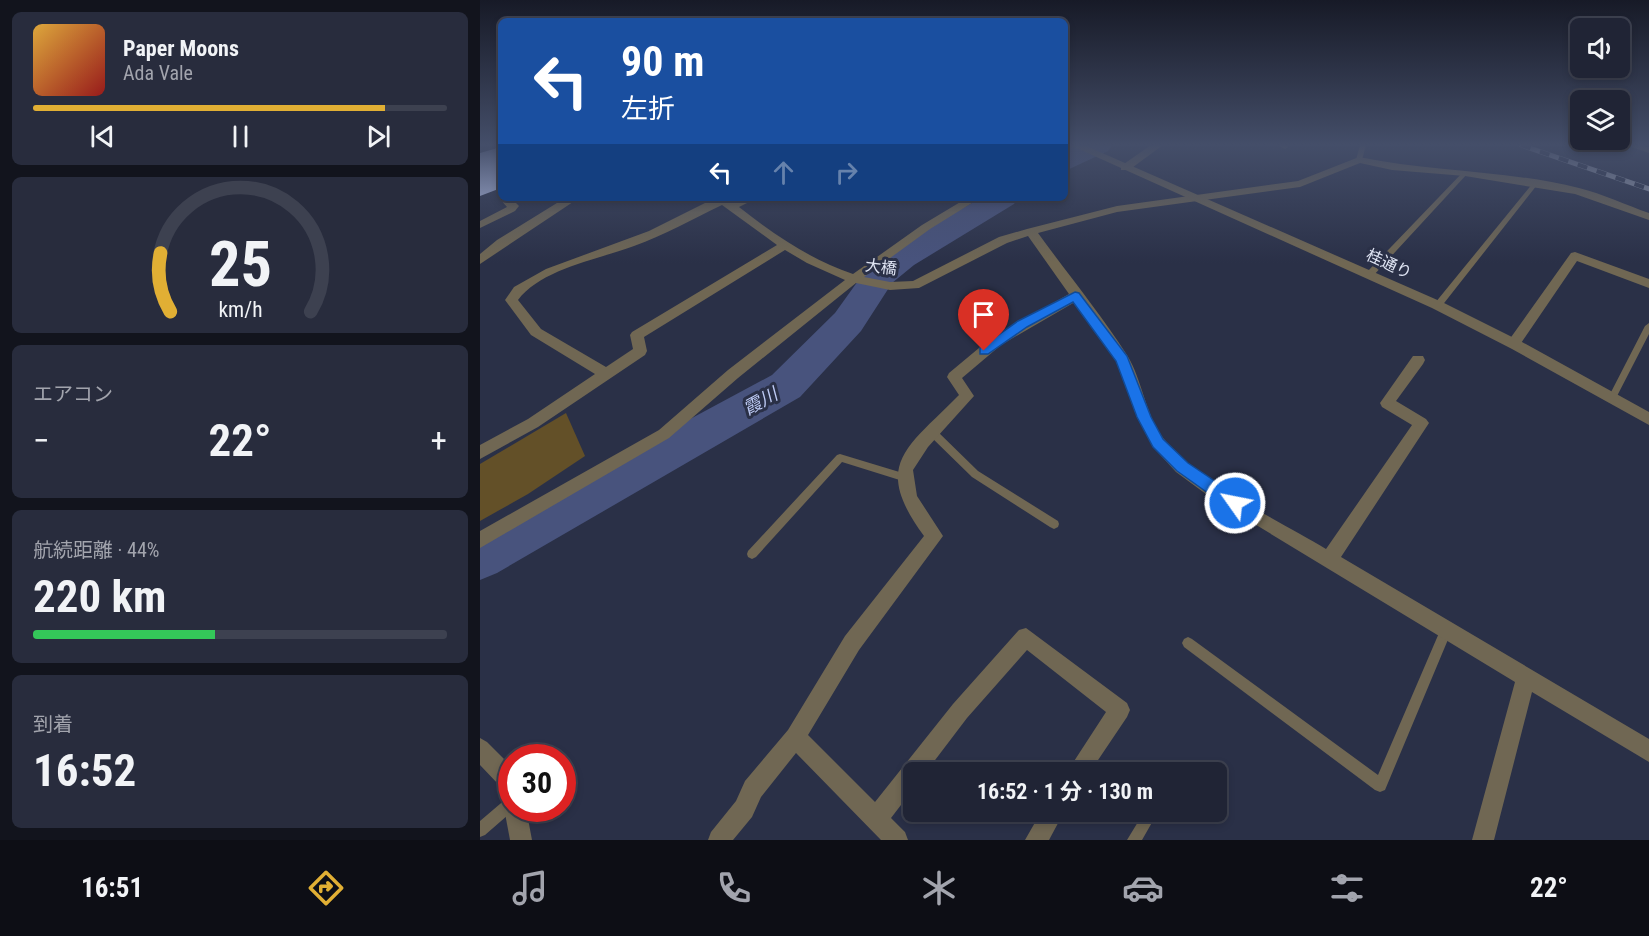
<!DOCTYPE html>
<html lang="ja">
<meta charset="utf-8">
<style>
:root{--surface:#202435;--page:#282c3d;--text:#f1f3f6;--muted:#a2a4ad;--line:#3d4150;--accent:#e1af34}
body{margin:0;font-family:"Roboto Condensed","Noto Sans JP",sans-serif;background:var(--page);color:var(--text);height:100vh;display:flex;flex-direction:column;font-size:22px;white-space:nowrap}
*{box-sizing:border-box;margin:0}
p{font-size:20px;color:var(--muted)}
.icon{flex:none;width:33px;height:33px;fill:none;stroke:currentColor;stroke-width:2;stroke-linecap:round;stroke-linejoin:round}
.map{position:relative;flex:1;overflow:hidden}
.side{display:flex;flex-direction:column;gap:12px;padding:12px;background:#12141d;width:480px}
.side>*{flex:none}
.guide{position:absolute;left:18px;top:18px;width:570px;height:183px;border-radius:9px;box-shadow:0 3px 9px #0003,0 0 0 2px var(--line);background:#1a4fa0;color:#fff;overflow:hidden}
.tools{position:absolute;left:1090px;top:18px;display:grid;gap:12px}
.tools a{display:grid;place-items:center;width:60px;height:60px;border-radius:9px;background:var(--surface);box-shadow:0 3px 9px #0003,0 0 0 2px var(--line);font-size:30px}
.speed{position:absolute;left:18px;top:744px;display:flex;gap:12px;font-size:30px;font-weight:700;text-align:center}
.speed>*{display:grid;place-content:center;width:78px;height:78px;border-radius:50%;background:var(--surface);box-shadow:0 3px 9px #0003,0 0 0 2px var(--line);line-height:1}
.speed .limit{border:9px solid #d22;background:#fff;color:#111}
.pin{position:absolute;display:grid;place-items:center;width:51px;height:51px;color:#fff;margin:-62px -26px;border-radius:50% 50% 50% 0;rotate:-45deg;box-shadow:0 0 6px #0007}
.pin .icon{rotate:45deg}
.me{position:absolute;width:66px;margin:-33px;rotate:303deg;stroke-linejoin:round;filter:drop-shadow(0 0 4px #0008)}
.turn{display:flex;align-items:center;gap:21px;height:126px;padding:0 24px;font-size:27px}
.turn .icon{width:78px;height:78px;stroke-width:2.5}
.turn b{display:block;font-size:42px;line-height:51px}
.lanes{display:flex;align-items:center;height:57px;padding:0 24px;background:#0003;justify-content:center;gap:30px;direction:ltr}
.lanes .off{opacity:.35}
.big{font-size:45px;font-weight:700;line-height:1.1}
.side .widget{flex:1;display:flex;flex-direction:column;justify-content:center;gap:9px;min-width:0;padding:0 21px;border-radius:9px;background:var(--page)}
.side .dial{align-items:center;gap:0}
.dial svg{height:156px;overflow:visible;fill:none;stroke:var(--line);stroke-width:7;stroke-linecap:round;text-anchor:middle}
.dial text{fill:var(--text);stroke:none}
.song{display:flex;align-items:center;gap:18px}
.cover{width:72px;height:72px;border-radius:9px;background:linear-gradient(135deg,hsl(40 70% 55%),hsl(0 70% 35%))}
.played{height:6px;border-radius:3px;background:linear-gradient(90deg,var(--accent) 85%,var(--line) 85%)}
.keys{display:flex;justify-content:space-around;direction:ltr}
.heat{display:flex;justify-content:space-between;align-items:center;font-size:33px;direction:ltr}
.charge{height:9px;border-radius:4px;background:linear-gradient(90deg,#34c759 44%,var(--line) 0)}
.trip{position:absolute;left:423px;top:762px;width:324px;height:60px;border-radius:9px;background:var(--surface);box-shadow:0 3px 9px #0003,0 0 0 2px var(--line);font-weight:700;line-height:60px;text-align:center}
.tab-bar{display:flex;height:96px;justify-content:space-around;align-items:center;background:#0d0e15;color:var(--muted)}
.tab-bar .icon{width:42px;height:42px}
.tab-bar .on{color:var(--accent)}
.tab-bar b{font-size:27px;color:var(--text)}
main{display:flex;flex:1;min-height:0}
.map>svg:first-child{display:block}
.green{fill:#635028}
.lines{fill:none;stroke-linecap:round;stroke-linejoin:round}
.river{fill:#48537d;fill-rule:evenodd}
.building{fill:#c5d1f9}
.service{fill:#706753;fill-rule:evenodd}
.minor{fill:#706753;fill-rule:evenodd}
.tertiary{fill:#706753;fill-rule:evenodd}
.rail-casing{stroke:#a5abbc;stroke-width:5}
.rail{stroke:#2a3047;stroke-width:4;stroke-dasharray:10;stroke-linecap:butt}
.route{fill:#1a73e8;stroke:#114b97;stroke-width:1.5}
.labels{text-anchor:middle;dominant-baseline:central;stroke-width:6;stroke-linejoin:round;paint-order:stroke}
.street-label{font-size:16px;fill:#e0e5f4;stroke:#2a3047}
.water-label{font-size:18px;font-style:italic;fill:#bfccf6;stroke:#2a3047}
</style>
<main>
<section class="side">
<div class="widget">
<div class="song"><i class="cover"></i><div><b>Paper Moons</b><p>Ada Vale</p></div></div>
<div class="played"></div>
<div class="keys"><svg class="icon" aria-label="previous" viewBox="0 0 24 24"><path d="M18 5L8 12l10 7zM5 5v14"/></svg><svg class="icon" aria-label="pause" viewBox="0 0 24 24"><path d="M8 5v14M16 5v14"/></svg><svg class="icon" aria-label="next" viewBox="0 0 24 24"><path d="M6 5l10 7-10 7zM19 5v14"/></svg></div>
</div>
<div class="widget dial"><svg viewBox="0 0 100 80">
<path d="M14 69A42 42 0 1 1 86 69"/>
<path d="M14 69A42 42 0 0 1 9 39" stroke="#e1af34"/>
<text x="50" y="56" font-size="32" font-weight="700">25</text>
<text x="50" y="72" font-size="11">km/h</text>
</svg></div>
<div class="widget"><p>エアコン</p>
<div class="heat"><a>−</a><b class="big">22°</b><a>+</a></div>
</div>
<div class="widget"><p>航続距離 · 44%</p><b class="big">220 km</b><div class="charge"></div></div>
<div class="widget"><p>到着</p><b class="big">16:52</b></div>
</section>
<div class="map">
<svg width="1169" height="840" viewBox="0 0 1169 840">
<rect width="100%" height="100%" fill="#2a3047"/>
<!-- green -->
<path class="green" d="M86,413L105,456L48,494L0,521V464Z"/>
<g class="lines">
<!-- river -->
<path class="river" d="M596,145H632L628,151L585,171V151Z
M501,198H538L534,204L434,265L412,283L381,331L320,397L17,573L0,580V532L292,375L355,313L388,267L410,249Z"/>
</g>
<!-- building -->
<path class="building" d="M21,147V188L0,196V153Z"/>
<g class="lines">
<!-- service -->
<path class="service" d="M797,145H806L808,147L805,149Z
M880,145H886L882,160L879,162L876,160Z
M983,172L988,173L893,276H887V272Z
M1055,182L1058,184L1057,185L961,307H955L954,305L955,303L1053,183Z
M1169,323V334L1136,398L1135,400H1129L1128,398L1165,326Z
M452,428L455,429L498,471L578,521L579,524L578,527L574,529L570,527L492,477L449,435L447,432L449,429Z
M360,454L426,474L429,475L431,478L429,481L426,482L362,462L276,557L272,559L268,557L267,554L268,551L357,455Z
M966,624L970,626L972,630L905,790L900,792L895,790L704,647L702,643L704,639L708,637L712,639L898,775L962,626Z
M698,761L703,762L704,767L702,772H688L693,762Z
M32,797V808H36L5,835L0,837V821L27,798Z
M664,812H678L662,840H647Z"/>
<!-- minor -->
<path class="minor" d="M585,145H595L585,151Z
M671,145H683L649,170H641V166Z
M1151,145L1169,147V153L1152,147Z
M879,157C951,172 1027,170 1099,188C1123,194 1146,205 1169,213V220L1095,194L985,176L912,170L880,163L820,187L637,212L558,233C587,273 620,313 647,355C663,381 665,415 684,439C718,483 798,520 846,549L932,425L902,407L900,403L933,356H943L945,360L943,364L916,401L946,419L949,423L861,557L1169,739V762L1052,692L1014,840H992L1035,682L730,497L696,472L673,447L657,417L636,360L595,302L521,345L482,378L494,396L448,447L433,470L437,496L463,536L379,650L328,735L395,802L473,704L539,630L546,628L647,703L650,710L647,717L610,772H587L626,712L547,650L487,718L446,772H434V788L411,818L425,832L428,840H401L316,753L281,797L272,817L253,840H228L231,832L256,801L265,781L308,730L365,636L444,536C391,464 427,448 479,395L467,377L469,373L511,338L589,294L548,236L527,243L439,288L410,290L376,283L258,378L189,438L0,548V531L179,430L248,370L365,280L327,263L305,250L164,337L167,351L165,355L58,427L0,459V445L48,419L115,374L51,335L25,300L34,287L66,269L169,231L235,198H247L252,202L262,198H277L259,207C293,234 331,260 373,274L442,225L487,198H500L450,229L384,277L410,282L433,281L519,237L547,229L637,206L818,181ZM242,205L297,245L152,332L150,335L153,349L126,367L61,329L38,300C61,269 119,259 154,246C184,235 213,219 242,205Z
M20,196L21,198H31L39,206L35,211L0,228V221L27,207L19,198Z
M85,198L96,200L0,264V254L17,240Z
M1095,252L1169,279V288L1097,261L1039,346H1029L1027,343L1029,340L1091,253Z
M0,738L7,742L32,767V808H46L52,840H30L24,808L26,803L19,785L0,765Z
M561,812H584L569,840H545Z"/>
<!-- tertiary -->
<path class="tertiary" d="M590,145H604L962,302L1042,342L1169,412V425L1032,349L952,308Z"/>
<defs>
<path id="rail" d="M1041,145L1169,189"/>
</defs>
<!-- rail casing -->
<use href="#rail" class="rail-casing"/>
<!-- rail -->
<use href="#rail" class="rail"/>
</g>
<!-- sky -->
<linearGradient id="sky" x2="0" y2="1"><stop stop-color="#171a27"/><stop offset="0.55" stop-color="#444e69"/><stop offset="1" stop-color="#444e69" stop-opacity="0"/></linearGradient>
<rect width="1169" height="263" fill="url(#sky)"/>
<!-- route -->
<path class="route" d="M595,292L599,293L647,356L671,417L683,439L708,463L760,498L762,503L760,508H749L697,471L673,447L657,417L636,361L593,302L547,327L508,354H500V348L538,321Z"/>
<g class="labels">
<!-- street labels -->
<g class="street-label">
<text transform="translate(909 264) rotate(25)">桂通り</text>
<text transform="translate(401 267) rotate(7)">大橋</text>
</g>
<!-- water labels -->
<g class="water-label">
<text transform="translate(280 401) rotate(-29)">霞川</text>
</g>
</g>
</svg>
<div class="tools">
<a><svg class="icon" aria-label="sound" viewBox="0 0 24 24"><path d="M4 9h4l5-4v14l-5-4H4zM17 9q2 3 0 6"/></svg></a>
<a><svg class="icon" aria-label="layers" viewBox="0 0 24 24"><path d="M12 4l9 5-9 5-9-5zM3 14l9 5 9-5"/></svg></a>
</div>
<div class="speed"><div class="limit">30</div></div>
<div class="pin" style="left:504px;top:351px;background:#d93025"><svg class="icon" aria-label="arrive" viewBox="0 0 24 24"><path d="M6 21V4h12l-3 4 3 4H6"/></svg></div>
<svg class="me" style="left:755px;top:503px" viewBox="-20 -20 40 40"><circle r="17" fill="#1a73e8" stroke="#fff" stroke-width="3"/><path d="M0-11L8 9 0 5-8 9z" fill="#fff"/></svg>
<div class="trip">16:52 · 1 分 · 130 m</div>
<div class="guide">
<div class="turn"><svg class="icon" aria-label="left" viewBox="0 0 24 24"><path d="M17 20v-9H6M10 6l-5 5 5 5"/></svg><div><b>90 m</b>左折</div></div>
<div class="lanes"><svg class="icon" aria-label="left" viewBox="0 0 24 24"><path d="M17 20v-9H6M10 6l-5 5 5 5"/></svg><svg class="icon off" aria-label="ahead" viewBox="0 0 24 24"><path d="M12 20V5M6 11l6-6 6 6"/></svg><svg class="icon off" aria-label="right" viewBox="0 0 24 24"><path d="M7 20v-9h11M14 6l5 5-5 5"/></svg></div>
</div>
</div>
</main>
<nav class="tab-bar">
<b>16:51</b>
<svg class="icon on" aria-label="directions" viewBox="0 0 24 24"><path d="M12 3l9 9-9 9-9-9zM9 14v-3h6M13 9l2 2-2 2"/></svg>
<svg class="icon" aria-label="music" viewBox="0 0 24 24"><path d="M9 18V5l10-2v13"/><circle cx="6" cy="18" r="3"/><circle cx="16" cy="16" r="3"/></svg>
<svg class="icon" aria-label="phone" viewBox="0 0 24 24"><path d="M5 4h4l2 5-3 2q2 4 5 5l2-3 5 2v4C11 20 4 13 5 4z"/></svg>
<svg class="icon" aria-label="climate" viewBox="0 0 24 24"><path d="M12 3v18M4 7l16 10M4 17L20 7"/></svg>
<svg class="icon" aria-label="car" viewBox="0 0 24 24"><path d="M5 17H2v-5l4-1 3-4h7l3 4 3 1v5h-3M9 17h6M6 11h13"/><circle cx="7" cy="17" r="2"/><circle cx="17" cy="17" r="2"/></svg>
<svg class="icon" aria-label="filters" viewBox="0 0 24 24"><path d="M4 7h16M4 17h16"/><circle cx="9" cy="7" r="2"/><circle cx="15" cy="17" r="2"/></svg>
<b>22°</b>
</nav>
